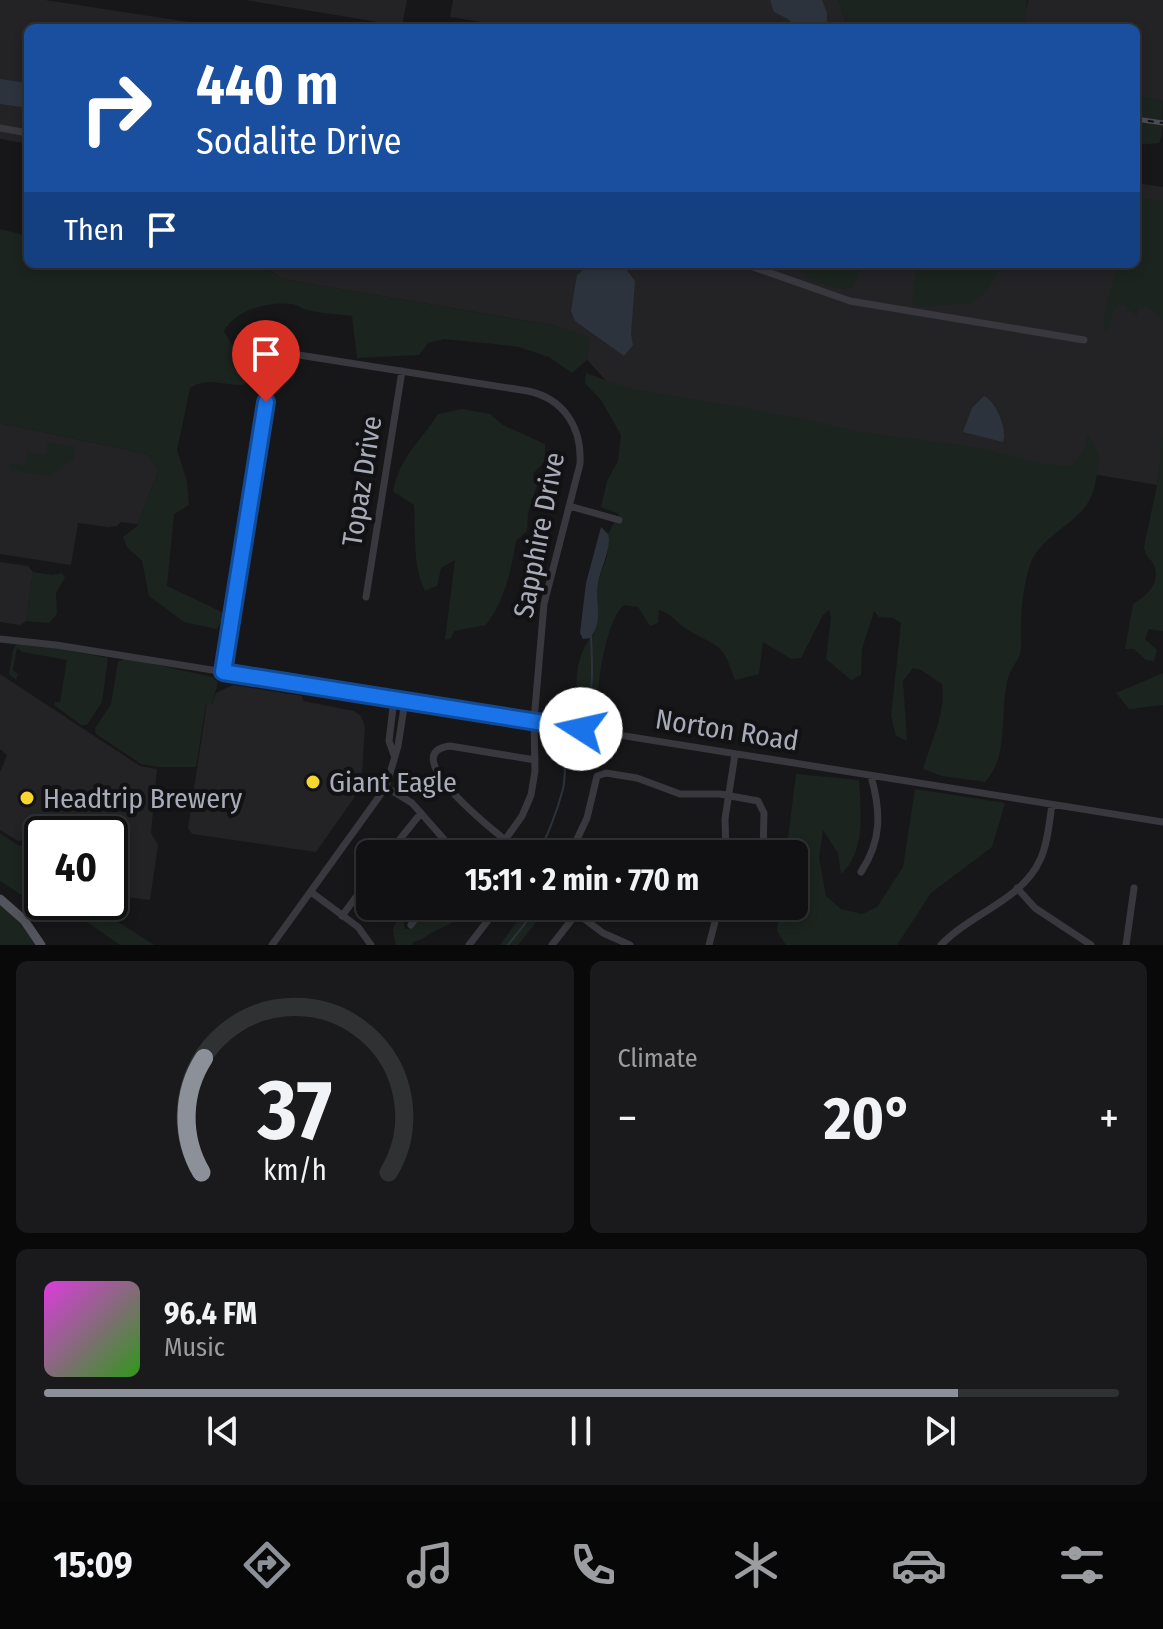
<!DOCTYPE html>
<meta charset="utf-8">
<style>
:root{--surface:#111113;--page:#1a1a1c;--text:#f1f3f6;--muted:#9c9da0;--line:#303133;--accent:#8c9099}
body{margin:0;font-family:"Fira Sans Condensed",sans-serif;background:var(--page);color:var(--text);height:100vh;display:flex;flex-direction:column;font-size:30px;white-space:nowrap}
*{box-sizing:border-box;margin:0}
p{font-size:26px;color:var(--muted)}
.icon{flex:none;width:44px;height:44px;fill:none;stroke:currentColor;stroke-width:2;stroke-linecap:round;stroke-linejoin:round}
.map{position:relative;height:945px;overflow:hidden}
.panel{display:flex;flex-direction:column;gap:16px;padding:16px;background:#09090a;flex:1}
.panel>*{flex:none}
.banner{position:absolute;left:24px;top:24px;width:1116px;height:244px;border-radius:12px;box-shadow:0 4px 12px #0003,0 0 0 2px var(--line);background:#1a4fa0;color:#fff;overflow:hidden}
.speed{position:absolute;left:24px;top:816px;display:flex;gap:16px;font-size:40px;font-weight:700;text-align:center}
.speed>*{display:grid;place-content:center;width:104px;height:104px;border-radius:50%;background:var(--surface);box-shadow:0 4px 12px #0003,0 0 0 2px var(--line);line-height:1}
.speed .limit{border:4px solid #111;border-radius:12px;background:#fff;color:#111}
.pin{position:absolute;display:grid;place-items:center;width:68px;height:68px;color:#fff;margin:-82px -34px;border-radius:50% 50% 50% 0;rotate:-45deg;box-shadow:0 0 8px #0007}
.pin .icon{rotate:45deg}
.me{position:absolute;width:88px;margin:-44px;rotate:280deg;stroke-linejoin:round;filter:drop-shadow(0 0 6px #0008)}
.turn{display:flex;align-items:center;gap:28px;height:168px;padding:0 40px;font-size:36px}
.turn .icon{width:104px;height:104px;stroke-width:2.5}
.turn b{display:block;font-size:56px;line-height:68px}
.then{display:flex;align-items:center;height:76px;padding:0 40px;background:#0003;gap:16px;font-size:30px}
.big{font-size:60px;font-weight:700;line-height:1.1}
.panel .tile{flex:1;display:flex;flex-direction:column;justify-content:center;gap:12px;min-width:0;padding:0 28px;border-radius:12px;background:var(--page)}
.panel .dial{align-items:center;gap:0}
.dial svg{height:208px;overflow:visible;fill:none;stroke:var(--line);stroke-width:7;stroke-linecap:round;text-anchor:middle}
.dial text{fill:var(--text);stroke:none}
.song{display:flex;align-items:center;gap:24px}
.cover{width:96px;height:96px;border-radius:12px;background:linear-gradient(135deg,hsl(300 70% 55%),hsl(110 70% 35%))}
.played{height:8px;border-radius:4px;background:linear-gradient(90deg,var(--accent) 85%,var(--line) 85%)}
.keys{display:flex;justify-content:space-around;direction:ltr}
.heat{display:flex;justify-content:space-between;align-items:center;font-size:44px;direction:ltr}
.panel .tiles{flex:1;display:grid;gap:16px;grid-template-columns:1fr 1fr}
.tile:last-child{grid-column:span 2}
.trip{position:absolute;left:356px;top:840px;width:452px;height:80px;border-radius:12px;background:var(--surface);box-shadow:0 4px 12px #0003,0 0 0 2px var(--line);font-weight:700;line-height:80px;text-align:center}
.menu{display:flex;height:128px;justify-content:space-around;align-items:center;background:#070708;color:var(--muted)}
.menu .icon{width:56px;height:56px}
.menu .selected{color:var(--accent)}
.menu b{font-size:36px;color:var(--text)}
.map>svg:first-child{display:block}
.built{fill:#232326}
.green{fill:#1c241f}
.water{fill:#2c333d}
.lines{fill:none;stroke-linecap:round;stroke-linejoin:round}
.stream{stroke:#2c333d;stroke-width:2}
.minor{stroke:#38383e;stroke-width:7}
.major{stroke:#53545d;stroke-width:9}
.rail-casing{stroke:#4a4b53;stroke-width:5}
.rail{stroke:#121214;stroke-width:2;stroke-dasharray:6;stroke-linecap:butt}
.route-casing{stroke:#114b97;stroke-width:20}
.route{stroke:#1a73e8;stroke-width:14}
.poi-dot{fill:#f9d52f;stroke:#121214;stroke-width:3}
.labels{text-anchor:middle;dominant-baseline:central;stroke-width:8;stroke-linejoin:round;paint-order:stroke}
.street-label{font-size:28px;fill:#a8abb9;stroke:#121214}
.poi-label{font-size:28px;fill:#a8abb9;stroke:#121214;text-anchor:start}
</style>
<div class="map">
<svg width="1163" height="945" viewBox="0 0 1163 945">
<rect width="100%" height="100%" fill="#171719"/>
<!-- built -->
<path class="built" d="M0,0H45L228,28H28V144L0,139Z
M245,0H407L402,26Z
M453,0H838L849,28H520L450,17Z
M1028,0H1163V101L1136,96V28H1023Z
M1136,183L1163,187V446L1157,485L616,392L557,326L282,279L262,265L254,264H1136Z
M0,423L147,454L159,469L138,524L121,522L117,526L108,527L78,523L71,565L0,554Z
M0,562L28,566L33,572L26,621L20,625L0,622Z
M0,674L140,766L157,769L151,833L158,845L150,900L110,895V834H42V851L23,840L18,841L0,830V772L7,755L0,749Z
M233,685L302,696L303,701L354,711L361,716L365,727L361,788L316,852L192,834L188,828L207,703L212,704L216,693Z"/>
<!-- green -->
<path class="green" d="M838,0H1027L1025,28H849Z
M1136,95L1163,101L1162,135L1159,143L1136,145Z
M1136,198L1163,201V320L1147,306L1138,308L1137,316L1123,304L1114,308L1109,328L1104,331C1102,308 1114,286 1117,264H1136Z
M0,229L28,236V264L261,265L282,279L557,326L590,337L587,360L572,373L549,357L519,347L495,344L444,339L428,343L419,355L357,358L352,316C338,314 322,314 308,310C302,309 297,304 291,304C268,301 235,310 224,331L250,378L243,385C223,386 209,376 190,388L177,450L187,481L189,505L174,514L167,586L226,614L217,629L184,622L149,596L142,561L127,547L123,537L137,526L159,469L147,454L0,423Z
M798,264H865L851,289C831,288 813,283 797,269Z
M917,264H1005L986,291L971,303L922,307L912,302Z
M586,373L624,387L805,419C864,437 927,438 988,450C1016,456 1043,468 1072,465L1083,451L1088,435L1100,457C1096,471 1097,486 1090,499C1077,524 1043,535 1031,562C1024,580 1021,609 1021,629C1021,636 1022,646 1020,654C1018,661 1011,668 1009,675C998,710 1011,754 985,782L942,776L923,769C931,742 946,713 942,684L921,670L913,668L903,681L907,741L896,736L891,716L901,623L893,618L879,617L874,611L862,649L861,675L851,680L826,659L831,617L829,610L823,615L801,658L791,659L763,642L759,674L735,680C721,638 719,650 685,628C675,621 672,614 659,610L658,623L650,626L638,607L624,605C605,621 598,684 596,709L590,717L581,713C573,686 575,654 594,633L597,585L607,556L608,534L619,514L601,507L607,481L618,461L621,435L601,400L585,383Z
M462,409L490,414L503,425L545,444V461L533,474L537,485L528,513L527,531L516,541C511,571 505,600 486,625L454,631L451,638L445,640L455,560L441,568L437,586L425,591C412,565 416,533 414,505L393,491C401,454 420,443 438,414Z
M1163,433V631L1149,629L1145,639L1157,650L1154,661L1146,660L1134,649H1125L1133,604C1146,596 1161,584 1154,565C1150,557 1145,557 1144,547L1157,485Z
M47,442L76,447L74,459L49,476L12,470L9,463L25,466L27,452L45,455Z
M33,572L52,575L62,573L65,577L56,593L57,614L49,623L26,621Z
M17,644H33L108,658L102,702L87,725H81L54,705L55,702H60L67,660L22,652L17,648L13,670L18,674L16,680L9,674L13,650Z
M126,658L212,677L218,682L212,704H206L196,767H159L141,764L96,734L95,728L111,704L118,662Z
M1163,673V705L1129,709L1116,693Z
M796,774L859,780C861,811 866,852 841,874L838,853L823,830L819,857L826,896L841,909L862,914L877,907L903,867L915,789L1005,803L992,847L931,893L897,945H786L777,931L780,906H794V854H786Z
M0,833L19,846L29,844L42,852V891L34,885L25,897L0,881Z
M58,902H87L154,945H120Z
M0,905L16,917L37,945H0Z
M452,906H468C459,921 452,923 437,930C428,934 423,940 413,942L412,945H396C393,933 390,926 401,919L403,920L405,929L414,928L422,913H427L432,918L440,920Z
M528,906L542,915L518,945H500Z"/>
<!-- water -->
<path class="water" d="M770,0H822L827,13V28H797L788,19L774,12Z
M0,79L28,83V108L0,104Z
M617,264L623,265L635,281L631,334L633,345L624,356L575,321L571,311L577,275L590,264Z
M984,396C996,401 1008,430 1003,442L963,432L972,408Z
M601,527L608,534L609,540C608,556 601,568 598,583C594,603 605,619 590,638L583,639L580,633L586,583Z"/>
<g class="lines">
<!-- stream -->
<path class="stream" d="M579,724C596,699 592,665 591,636
M538,854C549,833 557,811 563,789C567,770 562,750 573,733
M508,945L527,921V906"/>
<!-- minor -->
<path class="minor" d="M0,128L28,133
M745,264L850,301L1084,340
M569,506L619,520
M366,597L402,371
M0,639L56,645L1163,822
M223,672L270,376L276,358L284,354L299,355L528,391C564,399 582,427 580,464L544,604L534,721L535,771L531,795L522,816L495,854
M394,755L389,741L394,699
M386,787L412,803L457,854
M504,839C492,829 395,753 450,746L535,760
M656,842L726,852
M388,854L421,813
M570,854L587,818L597,776L606,773L637,778L680,794H720L758,801L764,813L763,854
M726,854L725,819L735,754
M861,872C882,840 881,812 871,776
M1017,888L1035,908L1091,945
M311,892L358,927L371,945
M567,906L603,933L630,945
M631,906L652,912L680,908L718,913
M342,916L370,878
M411,925L424,906
M272,945L386,787L398,746L405,701
M469,945L499,906
M552,945L577,913
M709,945L719,906
M941,945C970,914 1022,900 1040,860C1048,843 1049,823 1052,805
M1126,945L1134,888"/>
<!-- major -->
<path class="major" d="M0,899L24,920L41,945"/>
<defs>
<path id="rail" d="M1136,119L1163,123"/>
</defs>
<!-- rail casing -->
<use href="#rail" class="rail-casing"/>
<!-- rail -->
<use href="#rail" class="rail"/>
</g>
<g class="lines">
<defs>
<path id="route" d="M266,402L223,672L581,729"/>
</defs>
<!-- route casing -->
<use href="#route" class="route-casing"/>
<!-- route -->
<use href="#route" class="route"/>
</g>
<!-- markers -->
<g class="poi-dot">
<circle cx="313" cy="782" r="8"/>
<circle cx="27" cy="798" r="8"/>
</g>
<g class="labels">
<!-- street labels -->
<g class="street-label">
<text transform="translate(362 481) rotate(-81)">Topaz Drive</text>
<text transform="translate(539 535) rotate(-79)">Sapphire Drive</text>
<text transform="translate(727 730) rotate(9)">Norton Road</text>
</g>
<!-- poi labels -->
<g class="poi-label">
<text x="329" y="782">Giant Eagle</text>
<text x="43" y="798">Headtrip Brewery</text>
</g>
</g>
</svg>
<div class="speed"><div class="limit">40</div></div>
<div class="pin" style="left:266px;top:402px;background:#d93025"><svg class="icon" aria-label="arrive" viewBox="0 0 24 24"><path d="M6 21V4h12l-3 4 3 4H6"/></svg></div>
<svg class="me" style="left:581px;top:729px" viewBox="-20 -20 40 40"><circle r="19" fill="#fff"/><path d="M0-13L10 11 0 6-10 11z" fill="#1a73e8"/></svg>
<div class="trip">15:11 · 2 min · 770 m</div>
<div class="banner">
<div class="turn"><svg class="icon" aria-label="right" viewBox="0 0 24 24"><path d="M7 20v-9h11M14 6l5 5-5 5"/></svg><div><b>440 m</b>Sodalite Drive</div></div>
<div class="then">Then<svg class="icon" aria-label="arrive" viewBox="0 0 24 24"><path d="M6 21V4h12l-3 4 3 4H6"/></svg></div>
</div>
</div>
<section class="panel">
<div class="tiles">
<div class="tile dial"><svg viewBox="0 0 100 80">
<path d="M14 69A42 42 0 1 1 86 69"/>
<path d="M14 69A42 42 0 0 1 15 25" stroke="#8c9099"/>
<text x="50" y="56" font-size="32" font-weight="700">37</text>
<text x="50" y="72" font-size="11">km/h</text>
</svg></div>
<div class="tile"><p>Climate</p>
<div class="heat"><a>−</a><b class="big">20°</b><a>+</a></div>
</div>
<div class="tile">
<div class="song"><i class="cover"></i><div><b>96.4 FM</b><p>Music</p></div></div>
<div class="played"></div>
<div class="keys"><svg class="icon" aria-label="previous" viewBox="0 0 24 24"><path d="M18 5L8 12l10 7zM5 5v14"/></svg><svg class="icon" aria-label="pause" viewBox="0 0 24 24"><path d="M8 5v14M16 5v14"/></svg><svg class="icon" aria-label="next" viewBox="0 0 24 24"><path d="M6 5l10 7-10 7zM19 5v14"/></svg></div>
</div>
</div>
</section>
<nav class="menu">
<b>15:09</b>
<svg class="icon selected" aria-label="directions" viewBox="0 0 24 24"><path d="M12 3l9 9-9 9-9-9zM9 14v-3h6M13 9l2 2-2 2"/></svg>
<svg class="icon" aria-label="music" viewBox="0 0 24 24"><path d="M9 18V5l10-2v13"/><circle cx="6" cy="18" r="3"/><circle cx="16" cy="16" r="3"/></svg>
<svg class="icon" aria-label="phone" viewBox="0 0 24 24"><path d="M5 4h4l2 5-3 2q2 4 5 5l2-3 5 2v4C11 20 4 13 5 4z"/></svg>
<svg class="icon" aria-label="climate" viewBox="0 0 24 24"><path d="M12 3v18M4 7l16 10M4 17L20 7"/></svg>
<svg class="icon" aria-label="car" viewBox="0 0 24 24"><path d="M5 17H2v-5l4-1 3-4h7l3 4 3 1v5h-3M9 17h6M6 11h13"/><circle cx="7" cy="17" r="2"/><circle cx="17" cy="17" r="2"/></svg>
<svg class="icon" aria-label="filters" viewBox="0 0 24 24"><path d="M4 7h16M4 17h16"/><circle cx="9" cy="7" r="2"/><circle cx="15" cy="17" r="2"/></svg>
</nav>
